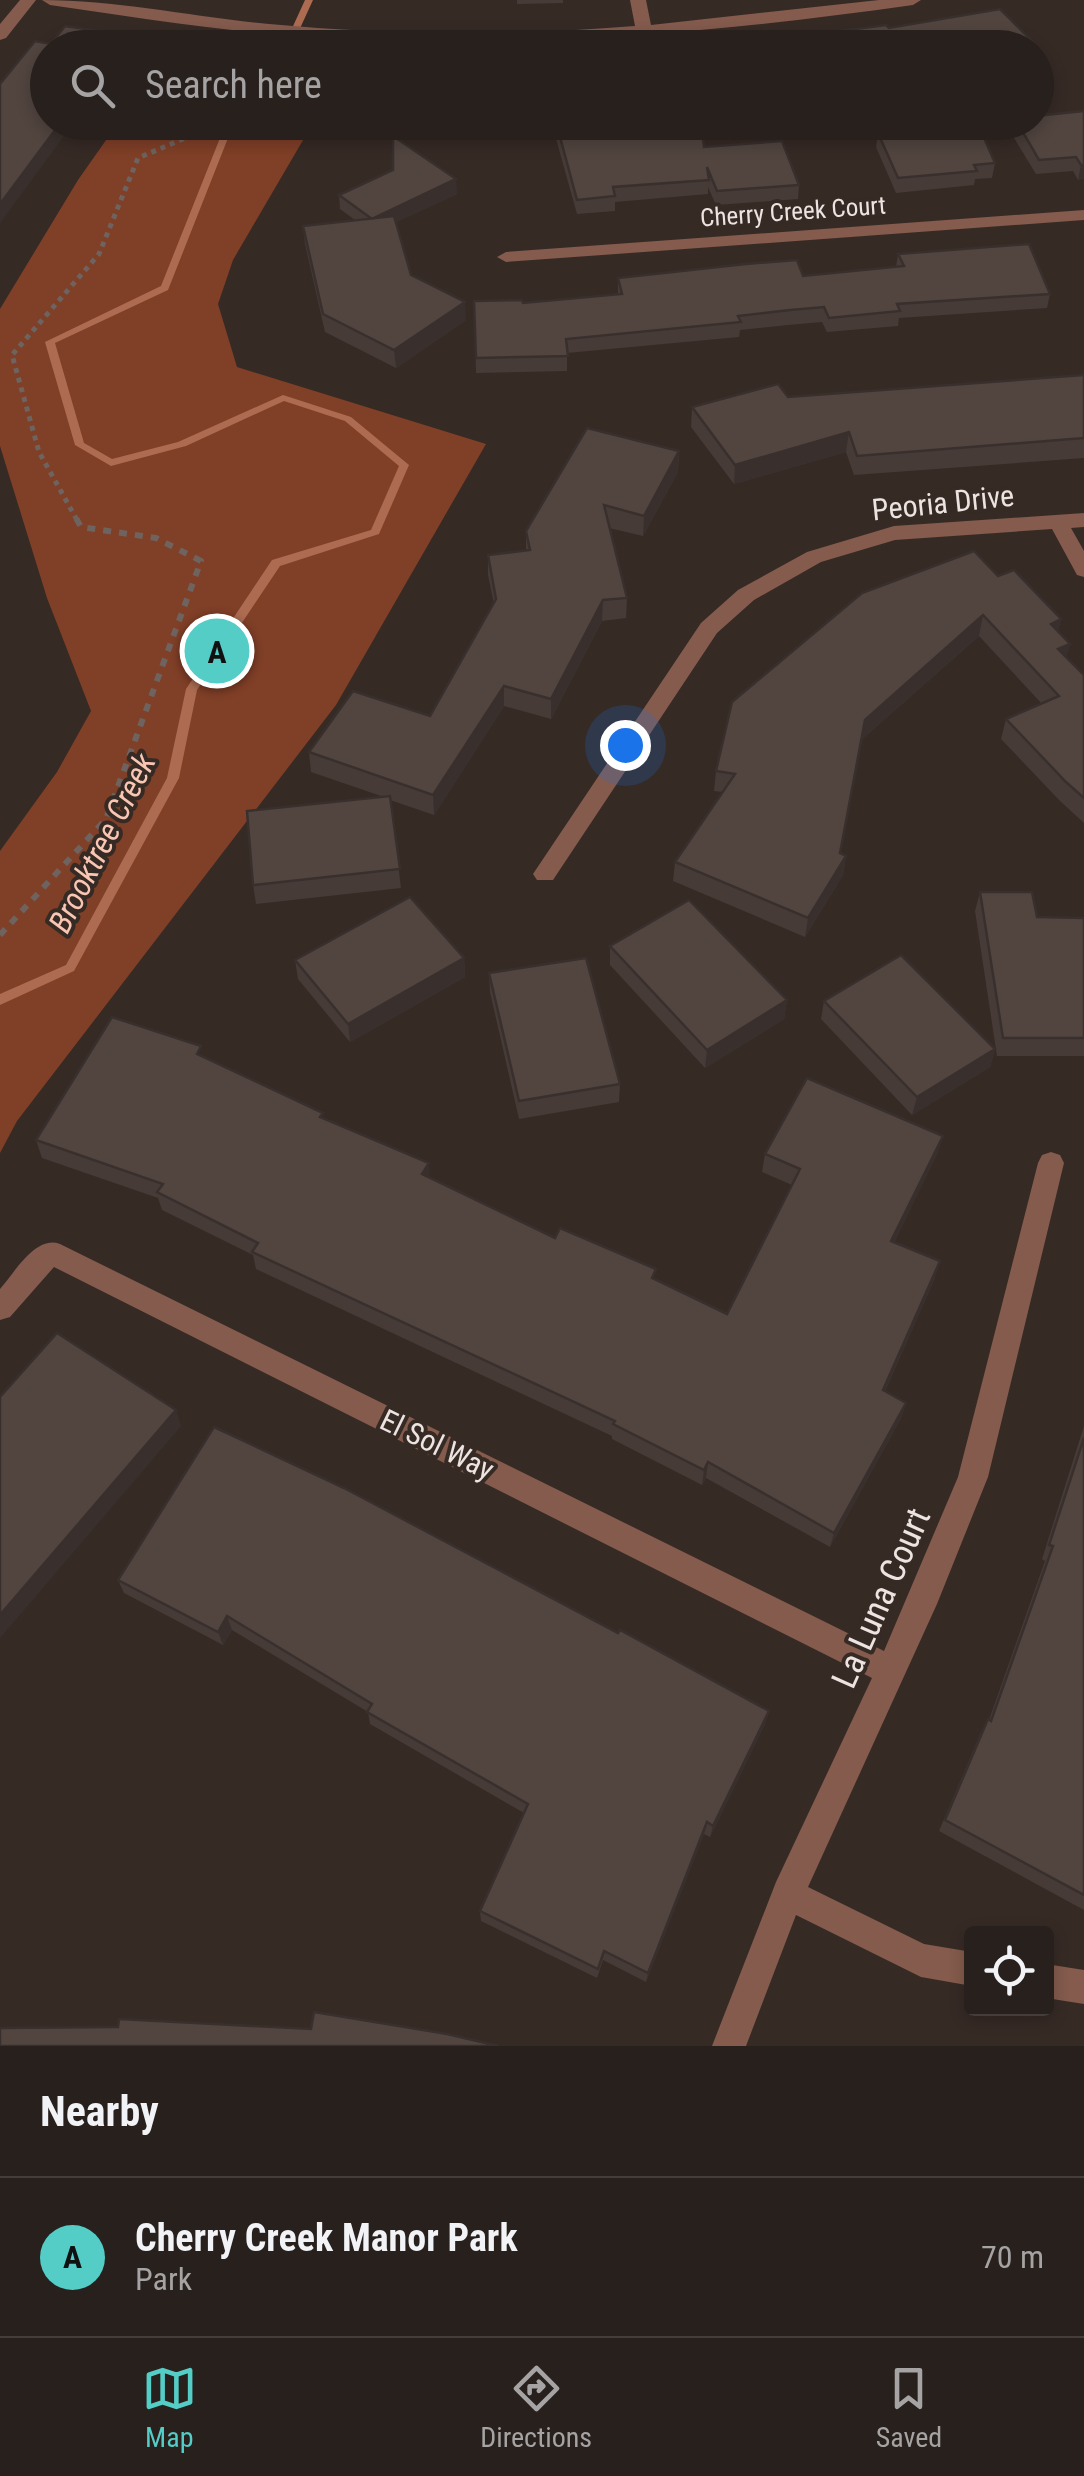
<!DOCTYPE html>
<style>
:root{--surface:#28201c;--page:#302825;--text:#f1f3f6;--muted:#a5a3a3;--line:#443e3b;--accent:#54cdc7}
body{margin:0;font-family:"Roboto Condensed",sans-serif;background:var(--page);color:var(--text)}
.controls{position:absolute;right:30px;bottom:30px;display:grid;overflow:hidden;border-radius:10px;box-shadow:0 5px 15px #0003}
.controls button{width:90px;height:90px;display:grid;place-items:center;padding:0;border:0;border-bottom:2px solid var(--line);background:var(--surface);color:var(--text);font:50px sans-serif}
.you{position:absolute;left:625px;top:745px;width:35px;height:35px;margin:-25px;border:8px solid #fff;border-radius:50%;background:#1a73e8;box-shadow:0 0 0 15px #1a73e833}
.badge{display:grid;place-items:center;width:65px;height:65px;border-radius:50%;background:var(--accent);color:#111;font-size:32px;font-weight:700}
.pin{position:absolute;translate:-50% -50%;border:5px solid #fff;box-shadow:0 2px 10px #0006}
.list{margin:0;padding:0;list-style:none}
h2{display:flex;justify-content:space-between;align-items:center;height:130px;margin:0;padding:0 40px;font-size:42px}
h2 small{font-size:32px;font-weight:400;color:var(--muted)}
.list li{display:grid;grid-template-columns:65px 1fr auto;gap:30px;align-items:center;box-sizing:border-box;height:160px;padding:0 40px;border-top:2px solid var(--line)}
.list b{display:block;font-size:38px;white-space:nowrap}
.list p{margin:0;font-size:32px;white-space:nowrap;color:var(--muted)}
.list em{font-size:32px;font-style:normal;color:var(--muted)}
.icon{flex:none;width:55px;height:55px;fill:none;stroke:currentColor;stroke-width:2;stroke-linecap:round;stroke-linejoin:round}
.map{position:relative;flex:none;width:1084px;height:2046px;overflow:hidden}
.search{position:absolute;background:var(--surface);box-shadow:0 5px 15px #0003;left:30px;right:30px;top:30px;height:110px;display:flex;align-items:center;gap:25px;box-sizing:border-box;padding:0 35px;border-radius:55px;color:var(--muted);font-size:38px}
.sheet{height:290px;background:var(--surface)}
nav{display:flex;justify-content:space-around;align-items:center;box-sizing:border-box;height:140px;border-top:2px solid var(--line);background:var(--surface);font-size:28px;color:var(--muted)}
nav a{display:grid;justify-items:center;gap:5px}
nav .on{color:var(--accent)}
.map>svg:first-child{display:block}
</style>
<div class="map">
<svg width="1084" height="2046" viewBox="0 0 1084 2046">
<rect width="100%" height="100%" fill="#362a25"/>
<polygon fill="#803f27" points="118,123 313,123 233,260 218,304 237,367 486,444 336,705 17,1121 0,1153 0,851 57,772 91,711 47,598 0,446 0,309 78,180"/>
<g fill="none" stroke-linecap="round" stroke-linejoin="round">
<g fill="#ad6c52" fill-rule="evenodd">
<polygon points="305,0 313,0 291,48 283,48"/>
<polygon points="229,122 238,122 230,133 168,290 55,343 84,443 112,459 178,442 283,395 351,417 409,465 379,534 280,566 197,690 179,778 74,971 0,1005 0,994 66,965 167,778 186,689 272,560 371,530 399,466 345,421 284,401 186,446 111,466 75,445 45,342 161,286 222,133"/>
</g>
<polyline stroke="#6e635e" stroke-width="5" stroke-dasharray="5 5" stroke-linecap="butt" points="77,520 39,452 12,355 99,254 138,158 197,133 205,122"/>
<polyline stroke="#6e635e" stroke-width="6" stroke-dasharray="8 8" stroke-linecap="butt" points="0,935 106,819 201,561 156,538 81,527 76,518"/>
<g fill="#845b4d" fill-rule="evenodd">
<polygon points="20,0 36,0 6,38 0,40 0,24"/>
<path d="M42,0c76,0 151,17 227,24 121,11 244,12 366,2l-5,-26h16l5,25 228,-25h42l-8,5c-191,27 -383,44 -576,34 -96,-5 -192,-20 -287,-34z"/>
<polygon points="1084,210 1084,220 506,262 497,257 506,252"/>
<polygon points="1084,513 1084,527 1071,528 1084,551 1084,577 1077,575 1052,529 895,540 821,562 754,600 717,633 553,880 537,880 533,874 537,868 701,623 738,590 807,552 894,526"/>
<path d="M1051,1152l9,3 4,8 -76,314 -51,127 -129,283 116,57 48,8v34l-51,-9 -125,-62 -50,131h-34l64,-164 96,-204 -818,-411 -44,50 -10,3v-31c15,-17 36,-54 60,-45l824,407 74,-174 80,-314 4,-8z"/>
<polygon points="1046,1964 1084,1970 1084,2004 1046,1998"/>
</g>
</g>
<g fill="#473b37">
<polygon points="517,0 563,0 563,3 517,4"/>
<polygon points="1084,111 1084,178 1078,180 1073,171 1036,174 1011,133 1013,122 1036,122"/>
<polygon points="394,122 441,122 441,130 394,131"/>
<polygon points="518,122 701,122 704,147 799,185 798,199 716,205 708,187 708,194 615,202 615,211 577,214 553,128 520,130"/>
<polygon points="878,133 915,136 995,163 992,178 975,179 974,185 896,193 876,147"/>
<polygon points="457,194 396,222 411,275 466,320 396,368 325,332 305,244 303,226 355,220 340,209 339,195"/>
<polygon points="898,254 1050,294 1047,308 899,318 898,326 827,332 822,322 788,325 740,330 739,337 567,353 567,371 476,373 474,301 523,303 618,295 618,278 803,276 896,267"/>
<polygon points="1084,375 1084,458 854,475 846,452 734,484 691,427 692,407 788,397"/>
<polygon points="679,451 678,472 643,536 609,528 627,598 626,618 602,621 551,719 504,706 434,815 390,800 401,888 256,904 253,885 381,796 311,772 309,752 430,716 494,604 488,575 488,555 526,551 526,531"/>
<polygon points="998,576 1061,619 1058,631 1070,644 1066,657 1084,675 1084,823 1060,801 1001,739 1006,719 1042,704 979,636 861,740 840,853 846,856 843,875 805,937 673,881 675,862 723,792 714,791 716,771"/>
<polygon points="980,892 1037,917 1084,918 1084,1056 997,1056 975,911"/>
<polygon points="610,946 787,1000 784,1019 705,1068 610,965"/>
<polygon points="464,958 465,977 350,1042 298,979 295,960"/>
<polygon points="489,973 620,1084 619,1102 519,1119 490,992"/>
<polygon points="824,1001 995,1049 990,1067 912,1115 821,1019"/>
<polygon points="204,1057 324,1119 430,1178 555,1238 656,1280 727,1314 792,1185 762,1172 765,1154 943,1136 937,1154 894,1242 935,1278 885,1391 906,1403 901,1418 830,1547 706,1478 702,1485 612,1439 612,1436 256,1269 253,1255 162,1210 158,1198 42,1158 36,1140"/>
<polygon points="1084,1426 1084,1910 939,1831 981,1732 989,1720 1045,1561 1042,1559"/>
<polygon points="118,1580 765,1724 710,1837 704,1834 646,1982 603,1960 597,1978 481,1921 480,1911 524,1813 370,1724 368,1712 232,1630 223,1645 124,1593"/>
</g>
<g fill="#39302d">
<polygon points="126,35 128,48 117,48"/>
<polygon points="1033,42 1032,48 1006,48"/>
<polygon points="61,122 74,122 0,223 0,204"/>
<polygon points="1081,165 1084,165 1084,178 1078,180"/>
<polygon points="456,179 457,194 373,233 372,219"/>
<polygon points="465,302 466,320 396,368 394,350"/>
<polygon points="849,432 846,452 734,484 735,465"/>
<polygon points="679,451 678,472 643,536 644,516"/>
<polygon points="603,600 602,621 551,719 551,699"/>
<polygon points="983,615 979,636 861,740 865,720"/>
<polygon points="1061,619 1056,640 1051,624"/>
<polygon points="1070,644 1065,664 1058,649"/>
<polygon points="504,686 504,706 434,815 433,795"/>
<polygon points="846,856 843,875 805,937 808,918"/>
<polygon points="464,958 465,977 350,1042 348,1024"/>
<polygon points="787,1000 784,1019 705,1068 707,1050"/>
<polygon points="995,1049 990,1067 912,1115 917,1097"/>
<polygon points="943,1136 937,1154 887,1258 891,1241"/>
<polygon points="429,1163 430,1180 422,1174"/>
<polygon points="940,1261 935,1278 878,1406 883,1390"/>
<polygon points="906,1403 901,1418 830,1547 834,1533"/>
<polygon points="176,1410 181,1426 0,1638 0,1615"/>
<polygon points="708,1462 706,1478 702,1485 704,1470"/>
<polygon points="227,1616 232,1630 223,1645 218,1632"/>
<polygon points="769,1711 765,1724 710,1837 713,1826"/>
<polygon points="707,1822 704,1834 646,1982 648,1973"/>
</g>
<g fill="#524540" stroke="#39302d" stroke-width="2.5">
<polygon points="1000,9 1033,42 1006,48 782,48 778,39 886,25 889,28"/>
<polygon points="65,26 126,35 117,48 48,48 48,122 61,122 0,204 0,84 35,41 51,44"/>
<polygon points="1084,111 1084,165 1081,165 1076,157 1039,160 1017,122 1036,122 1036,116"/>
<polygon points="556,122 701,122 704,147 782,141 799,185 717,191 707,167 709,180 613,187 615,196 577,200"/>
<polygon points="912,130 915,136 981,131 995,163 974,165 977,171 898,178 878,133"/>
<polygon points="393,136 456,179 372,219 339,195 393,170"/>
<polygon points="394,216 411,275 465,302 394,350 323,314 303,226"/>
<polygon points="1029,244 1050,294 897,304 900,311 829,318 824,307 790,310 738,316 741,322 566,339 568,356 476,358 474,301 522,300 523,303 622,294 618,278 746,264 797,260 803,276 904,266 898,254"/>
<polygon points="1084,375 1084,438 857,456 849,432 735,465 692,407 778,384 788,397"/>
<polygon points="587,428 679,451 644,516 604,505 627,598 603,600 551,699 504,686 433,795 309,752 353,691 430,716 496,599 488,555 530,550 526,531"/>
<polygon points="974,551 998,576 1014,570 1061,619 1051,624 1070,644 1058,649 1084,675 1084,798 1066,782 1006,719 1059,696 983,615 865,720 840,853 846,856 808,918 675,862 735,774 716,771 732,702 862,593"/>
<polygon points="390,796 400,869 253,885 247,811"/>
<polygon points="980,892 1032,892 1037,917 1084,918 1084,1038 1003,1038"/>
<polygon points="410,897 464,958 348,1024 295,960"/>
<polygon points="689,900 787,1000 707,1050 610,946"/>
<polygon points="901,955 995,1049 917,1097 824,1001"/>
<polygon points="586,958 620,1084 519,1101 489,973"/>
<polygon points="112,1017 201,1046 197,1054 323,1113 320,1117 429,1163 422,1174 555,1238 560,1228 656,1269 652,1278 727,1314 800,1169 765,1154 807,1078 943,1136 891,1241 940,1261 883,1390 906,1403 834,1533 708,1462 704,1470 613,1424 615,1421 252,1252 258,1243 157,1192 163,1184 36,1140"/>
<polygon points="57,1333 176,1410 0,1615 0,1397"/>
<polygon points="214,1427 344,1488 618,1633 620,1630 769,1711 713,1826 707,1822 648,1973 604,1951 598,1969 480,1911 528,1804 367,1712 372,1704 227,1616 218,1632 118,1580"/>
<polygon points="1084,1438 1084,1895 945,1820 988,1719 991,1721 1053,1546 1049,1545"/>
<polygon points="314,2012 447,2034 498,2046 0,2046 0,2028 118,2027 119,2019 311,2029"/>
</g>
<g text-anchor="middle" stroke-width="8" stroke-linejoin="round" paint-order="stroke">
<g font-size="25" fill="#ede4e1" stroke="#362a25">
<text transform="translate(793 211) rotate(-4)" y="9">Cherry Creek Court</text>
</g>
<g font-size="30" fill="#ede4e1" stroke="#362a25">
<text transform="translate(943 503) rotate(-6)" y="10">Peoria Drive</text>
<text transform="translate(437 1445) rotate(26)" y="10">El Sol Way</text>
</g>
<g font-size="32" font-style="italic" fill="#f9c6b4" stroke="#362a25">
<text transform="translate(102 843) rotate(-63)" y="11">Brooktree Creek</text>
</g>
<g font-size="35" fill="#ede4e1" stroke="#362a25">
<text transform="translate(881 1598) rotate(-66)" y="12">La Luna Court</text>
</g>
</g>
</svg>
<div class="controls">
<button><svg class="icon" aria-label="locate" viewBox="0 0 24 24"><circle cx="12" cy="12" r="6"/><path d="M12 2v4M12 18v4M2 12h4M18 12h4"/></svg></button>
</div>
<div class="you"></div>
<div class="pin badge" style="left:217px;top:651px">A</div>
<div class="search"><svg class="icon" aria-label="search" viewBox="0 0 24 24"><circle cx="10" cy="10" r="6"/><path d="M15 15l6 6"/></svg>Search here</div>
</div>
<section class="sheet">
<h2>Nearby<small></small></h2>
<ul class="list">
<li><span class="badge">A</span><div><b>Cherry Creek Manor Park</b><p>Park</p></div><em>70 m</em></li>
</ul>
</section>
<nav>
<a class="on"><svg class="icon" aria-label="map" viewBox="0 0 24 24"><path d="M3 6l6-2 6 2 6-2v14l-6 2-6-2-6 2zM9 4v14M15 6v14"/></svg>Map</a>
<a><svg class="icon" aria-label="directions" viewBox="0 0 24 24"><path d="M12 3l9 9-9 9-9-9zM9 14v-3h6M13 9l2 2-2 2"/></svg>Directions</a>
<a><svg class="icon" aria-label="saved" viewBox="0 0 24 24"><path d="M7 4h10v16l-5-4-5 4z"/></svg>Saved</a>
</nav>
